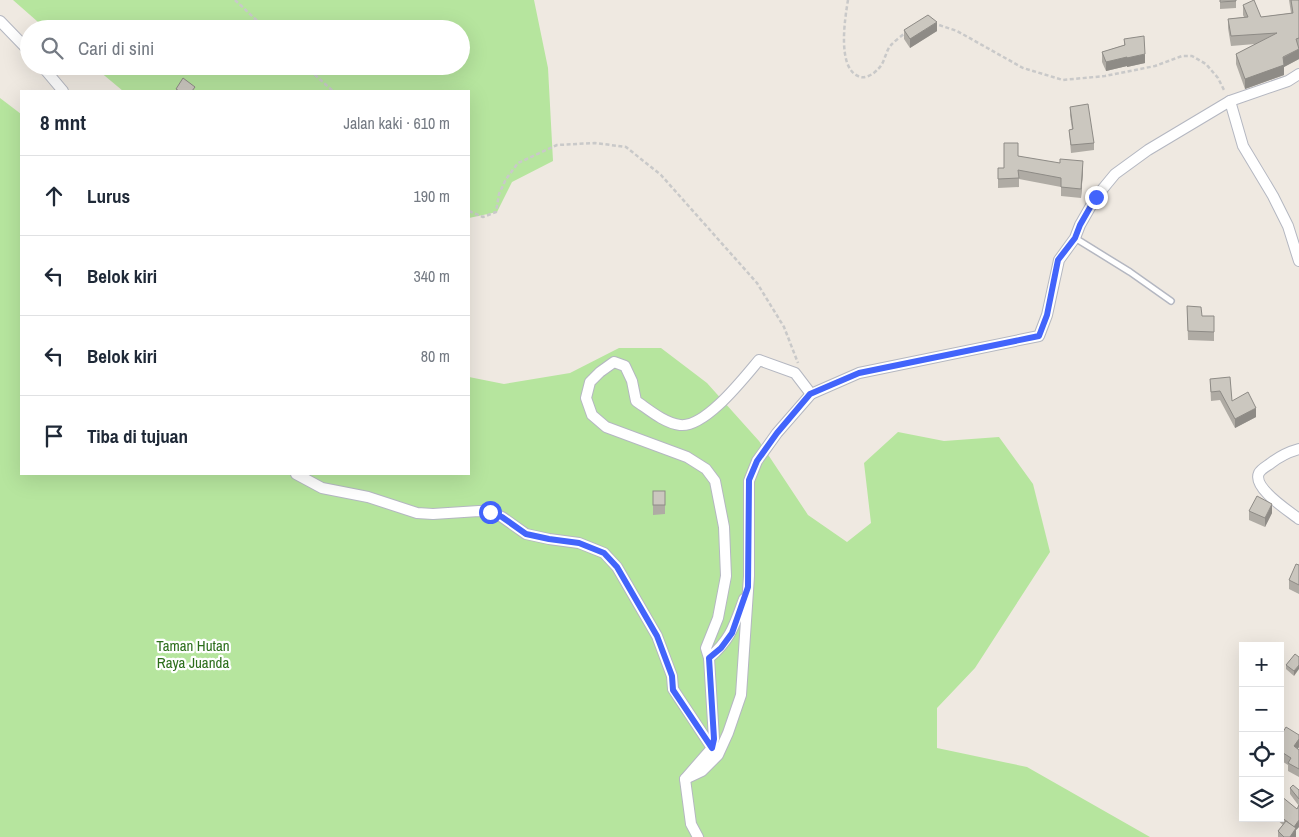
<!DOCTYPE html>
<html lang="id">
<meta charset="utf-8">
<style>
:root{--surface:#fff;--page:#f2f2f3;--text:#1f2937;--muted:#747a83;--line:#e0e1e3}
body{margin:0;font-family:"Archivo Narrow",sans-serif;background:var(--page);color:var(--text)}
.controls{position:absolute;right:15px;bottom:15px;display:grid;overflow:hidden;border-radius:0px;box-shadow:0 5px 20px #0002}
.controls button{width:45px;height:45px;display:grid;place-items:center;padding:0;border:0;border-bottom:1px solid var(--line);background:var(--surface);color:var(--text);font:25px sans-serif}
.stop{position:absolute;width:15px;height:15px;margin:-11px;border:4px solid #4264fb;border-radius:50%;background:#fff}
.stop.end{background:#4264fb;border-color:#fff;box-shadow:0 1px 5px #0008}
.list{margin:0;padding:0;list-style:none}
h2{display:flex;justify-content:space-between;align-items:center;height:65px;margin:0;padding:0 20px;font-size:21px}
h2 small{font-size:16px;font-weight:400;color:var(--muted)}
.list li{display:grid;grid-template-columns:32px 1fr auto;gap:15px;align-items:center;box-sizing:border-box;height:80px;padding:0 20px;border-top:1px solid var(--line)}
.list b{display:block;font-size:19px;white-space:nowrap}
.list em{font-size:16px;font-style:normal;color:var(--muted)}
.icon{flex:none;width:28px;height:28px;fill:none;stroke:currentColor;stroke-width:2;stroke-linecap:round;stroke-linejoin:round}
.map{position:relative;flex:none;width:1299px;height:837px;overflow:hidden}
.search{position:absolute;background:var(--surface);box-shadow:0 5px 20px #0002;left:20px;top:20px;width:450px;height:55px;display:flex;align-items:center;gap:12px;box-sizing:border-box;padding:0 18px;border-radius:28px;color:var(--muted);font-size:19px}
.panel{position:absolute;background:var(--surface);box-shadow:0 5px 20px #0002;left:20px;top:90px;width:450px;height:385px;border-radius:0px}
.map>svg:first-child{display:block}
</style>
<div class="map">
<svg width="1299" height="837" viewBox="0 0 1299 837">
<rect width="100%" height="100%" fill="#efe9e1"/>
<g fill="#b6e59e">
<polygon points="13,0 534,0 548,68 553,161 512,182 497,212 469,218 469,91 123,91 93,66 461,66 461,29 46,29"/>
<polygon points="0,98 21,114 21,474 469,474 469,377 504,384 570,373 619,348 661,348 707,383 759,441 808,515 847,542 871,523 864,463 898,432 944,441 999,437 1033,484 1050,552 975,668 937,708 937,748 1027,767 1150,837 0,837"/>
</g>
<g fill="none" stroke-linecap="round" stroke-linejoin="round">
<g stroke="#b4b7c1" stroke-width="8">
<polyline id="lane" points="1075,238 1130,272 1171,301"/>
</g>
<g stroke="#b4b7c1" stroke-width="12">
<g id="street">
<polyline points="0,21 29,51"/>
<polyline points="42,66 63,91"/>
<polyline points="1299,74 1288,81 1230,101 1243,146 1273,196 1288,226 1299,261"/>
<path d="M1299,449c-11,3 -19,7 -28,14 -4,3 -10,6 -12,10 -7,15 30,38 40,46"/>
<polyline points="296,474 322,488 368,497 417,513 433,514 479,511 490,512 502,517 526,534 549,539 579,543 604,553 617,567 657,636 672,676 673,689 712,748 685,779 691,824 698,837"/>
<path d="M709,658l-3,-10 12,-30 8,-42 -2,-49 -9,-46 -9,-12 -19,-12 -81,-30 -14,-12 -6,-17 4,-16 10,-10 14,-10 11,4 7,15 4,20c12,8 28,22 44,24 25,3 63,-46 79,-65l36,13 16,21"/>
<path d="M712,748l2,-9 -5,-81c22,-19 25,-32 35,-59"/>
<polyline points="685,779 702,771 718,755 728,733 741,695 749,576 749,481 757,461 777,433 811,394 859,373 1039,336 1047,315 1059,260 1075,238 1080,225 1096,197 1115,174 1148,150 1230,101"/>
</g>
</g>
<g stroke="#c9c9c9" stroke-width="2.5" stroke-dasharray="4 2.5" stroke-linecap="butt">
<polyline points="235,0 266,29"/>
<path d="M848,0c-3,18 -11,67 10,76 6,4 16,-2 20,-7 7,-6 7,-17 13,-24 4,-4 10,-9 14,-12"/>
<polyline points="933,23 957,31 1023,68 1063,80 1105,76 1155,66 1182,56 1192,56 1206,64 1218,78 1225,92"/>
<polyline points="305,66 333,91"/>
<polyline points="469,211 483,217 496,212 499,194 506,179 518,163 557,145 595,143 626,147 661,175 757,283 784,327 798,363"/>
</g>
<use href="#lane" stroke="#fff" stroke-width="5"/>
<use href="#street" stroke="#fff" stroke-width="10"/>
</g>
<g fill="#afaba4">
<polygon points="1220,0 1236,0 1236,8 1220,9"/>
<polygon points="1289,0 1299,0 1299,59 1284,67 1284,75 1245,89 1236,64 1236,54 1255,44 1231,46 1228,28 1228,19 1244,17 1243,15 1243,5 1261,17 1291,13"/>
<polygon points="904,30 937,31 910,48 904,39"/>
<polygon points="1124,39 1145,63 1127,67 1127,66 1106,71 1102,62 1102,52 1124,45"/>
<polygon points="1070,107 1094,143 1094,150 1071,153 1069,130 1072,129 1070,115"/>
<polygon points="1018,156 1083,170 1081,198 1061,196 1061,187 1019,179 1019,187 998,188 998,168 1004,168"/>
<polygon points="1187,306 1202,316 1214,316 1214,341 1188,340"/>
<polygon points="1210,379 1232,401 1256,417 1235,428 1220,400 1211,401"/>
<polygon points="653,491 665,491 665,514 653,515"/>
<polygon points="1249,511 1272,513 1265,527 1249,520"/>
<polygon points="1299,565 1299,594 1289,589 1289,580"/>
<polygon points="1295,654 1294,676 1286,669 1286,665"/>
<polygon points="1299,735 1299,747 1298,749 1299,750 1299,777 1288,771 1288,765 1280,760 1280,737"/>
<polygon points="1290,788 1299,790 1299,827 1296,830 1296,837 1278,837 1278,831 1283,825 1275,818 1280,818 1280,798 1297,809 1299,806 1290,794"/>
</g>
<g fill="#8e8b86">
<polygon points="937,22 937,31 910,48 910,39"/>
<polygon points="1299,49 1299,59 1284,67 1284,75 1245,89 1245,79"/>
<polygon points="1145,54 1145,63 1127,67 1127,58"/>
<polygon points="1127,57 1127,66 1106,71 1106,62"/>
<polygon points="1083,161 1083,170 1081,198 1081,189"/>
<polygon points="1256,408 1256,417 1235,428 1235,419"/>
<polygon points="1272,504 1272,513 1265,527 1265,518"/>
<polygon points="1299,665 1299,669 1294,676 1294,671"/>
<polygon points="1299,739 1299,747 1294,755 1294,746"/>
<polygon points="1299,820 1299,827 1296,830 1296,837 1290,837 1294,827"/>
</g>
<g fill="#cbc7bf" stroke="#8e8b86">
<polygon points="1220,0 1236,0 1236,1 1220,2"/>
<polygon points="1254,0 1261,17 1293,13 1291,0 1299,0 1299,38 1296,39 1299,49 1283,57 1284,65 1245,79 1236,54 1277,33 1231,36 1228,19 1248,17 1243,5"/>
<polygon points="928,15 937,22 910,39 904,30"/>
<polygon points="1144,36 1145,54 1127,58 1127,57 1106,62 1102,52 1125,45 1124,39"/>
<polygon points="183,78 195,87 192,91 179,91 176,89"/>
<polygon points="1088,104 1094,143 1071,145 1069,130 1073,129 1070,107"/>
<polygon points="1004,143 1018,143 1018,156 1060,163 1060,159 1083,161 1081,189 1061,187 1061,178 1018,170 1019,178 998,179 998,168 1004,168"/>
<polygon points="1187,306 1201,307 1202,316 1214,316 1214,332 1188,331"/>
<polygon points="1230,377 1232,401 1248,392 1256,408 1235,419 1220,391 1211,392 1210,379"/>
<rect x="653" y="491" width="12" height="14"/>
<polygon points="1257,496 1272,504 1265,518 1249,511"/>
<polygon points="1296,564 1299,565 1299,585 1289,580"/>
<polygon points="1295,654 1299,657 1299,665 1294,671 1286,665"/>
<polygon points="1286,727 1299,735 1299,739 1294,746 1299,750 1299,769 1288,763 1291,758 1280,751 1280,737"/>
<polygon points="1293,785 1299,790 1299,799 1290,788"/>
<polygon points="1281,796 1297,809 1299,805 1299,820 1294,827 1280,816 1280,798"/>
<polygon points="1286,821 1296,828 1290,837 1284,837 1278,831"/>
</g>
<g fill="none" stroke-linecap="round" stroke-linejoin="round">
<polyline stroke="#4264fb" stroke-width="6" points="490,512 502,517 526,534 549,539 579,543 604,553 617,567 657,636 672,676 673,690 712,748 714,739 709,658 721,648 732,633 748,587 749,480 757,461 777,433 810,394 859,373 1039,336 1047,315 1058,260 1075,238 1080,225 1096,197"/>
</g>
<g text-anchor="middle" stroke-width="4.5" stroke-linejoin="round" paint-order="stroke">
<g font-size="15" fill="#2c6e1b" stroke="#fff">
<text x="193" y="651">Taman Hutan<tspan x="193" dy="17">Raya Juanda</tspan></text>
</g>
</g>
</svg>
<div class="controls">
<button>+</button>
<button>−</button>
<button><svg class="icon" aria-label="locate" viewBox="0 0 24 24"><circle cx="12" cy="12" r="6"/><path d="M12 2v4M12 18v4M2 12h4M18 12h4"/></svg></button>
<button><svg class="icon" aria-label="layers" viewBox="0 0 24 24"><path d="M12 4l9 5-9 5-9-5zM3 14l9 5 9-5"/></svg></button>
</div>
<div class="stop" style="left:490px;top:512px"></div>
<div class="stop end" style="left:1096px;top:197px"></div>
<div class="search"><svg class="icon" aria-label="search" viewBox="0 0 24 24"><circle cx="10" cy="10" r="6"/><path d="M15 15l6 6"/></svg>Cari di sini</div>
<section class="panel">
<h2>8 mnt<small>Jalan kaki · 610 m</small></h2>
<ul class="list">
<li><svg class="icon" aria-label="ahead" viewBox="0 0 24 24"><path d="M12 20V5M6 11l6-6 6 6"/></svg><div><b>Lurus</b></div><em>190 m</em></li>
<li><svg class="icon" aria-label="left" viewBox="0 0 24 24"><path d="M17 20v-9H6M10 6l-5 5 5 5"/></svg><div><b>Belok kiri</b></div><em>340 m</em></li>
<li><svg class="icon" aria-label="left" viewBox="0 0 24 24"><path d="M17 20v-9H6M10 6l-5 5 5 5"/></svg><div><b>Belok kiri</b></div><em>80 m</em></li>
<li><svg class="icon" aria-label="arrive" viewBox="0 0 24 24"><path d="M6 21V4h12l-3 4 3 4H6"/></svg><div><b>Tiba di tujuan</b></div></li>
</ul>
</section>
</div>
